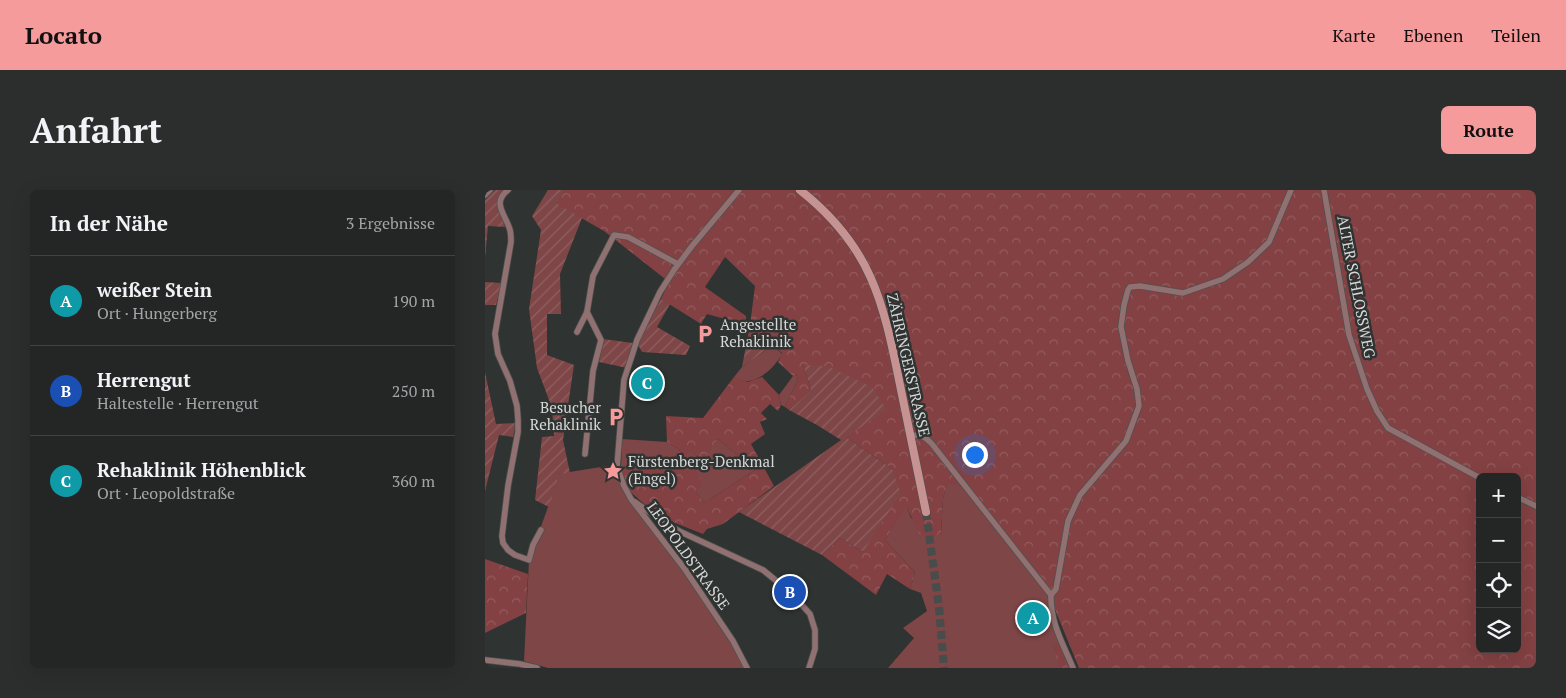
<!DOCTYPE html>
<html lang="de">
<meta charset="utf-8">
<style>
:root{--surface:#232625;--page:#2b2e2d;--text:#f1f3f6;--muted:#a3a5a7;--line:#404342;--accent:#f59b9c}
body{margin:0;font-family:"PT Serif",serif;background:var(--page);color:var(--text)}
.controls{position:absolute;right:15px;bottom:15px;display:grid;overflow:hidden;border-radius:8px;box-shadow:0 5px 20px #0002}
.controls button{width:45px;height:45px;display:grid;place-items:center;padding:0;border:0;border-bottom:1px solid var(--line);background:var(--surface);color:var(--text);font:25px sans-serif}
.you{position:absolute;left:489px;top:264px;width:18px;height:18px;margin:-12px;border:4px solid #fff;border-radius:50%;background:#1a73e8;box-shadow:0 0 0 8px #1a73e833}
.badge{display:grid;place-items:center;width:32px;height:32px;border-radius:50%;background:var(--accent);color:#fff;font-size:16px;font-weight:700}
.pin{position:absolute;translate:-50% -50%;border:2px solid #fff;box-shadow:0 1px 5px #0006}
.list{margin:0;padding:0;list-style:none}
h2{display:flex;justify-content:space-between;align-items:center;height:65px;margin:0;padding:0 20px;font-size:21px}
h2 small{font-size:16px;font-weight:400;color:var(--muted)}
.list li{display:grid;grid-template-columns:32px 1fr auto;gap:15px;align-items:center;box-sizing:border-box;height:90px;padding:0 20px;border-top:1px solid var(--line)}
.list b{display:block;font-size:19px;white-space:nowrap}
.list p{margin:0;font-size:16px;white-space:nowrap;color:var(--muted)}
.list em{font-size:16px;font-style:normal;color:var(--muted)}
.icon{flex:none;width:28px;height:28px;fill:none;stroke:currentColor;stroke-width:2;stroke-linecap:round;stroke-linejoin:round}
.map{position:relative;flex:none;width:1051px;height:478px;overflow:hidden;border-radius:8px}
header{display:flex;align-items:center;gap:30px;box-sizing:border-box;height:70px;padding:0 25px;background:var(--accent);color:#111}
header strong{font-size:24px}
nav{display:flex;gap:28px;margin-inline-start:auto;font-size:18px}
.intro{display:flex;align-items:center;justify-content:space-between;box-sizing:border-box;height:120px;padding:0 30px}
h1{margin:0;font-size:35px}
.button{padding:12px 22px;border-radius:8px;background:var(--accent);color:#111;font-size:18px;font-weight:700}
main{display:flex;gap:30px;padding:0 30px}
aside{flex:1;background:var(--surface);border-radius:8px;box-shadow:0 5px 20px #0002}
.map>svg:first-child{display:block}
</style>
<header>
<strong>Locato</strong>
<nav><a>Karte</a><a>Ebenen</a><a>Teilen</a></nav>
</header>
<div class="intro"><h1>Anfahrt</h1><a class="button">Route</a></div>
<main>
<aside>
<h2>In der Nähe<small>3 Ergebnisse</small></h2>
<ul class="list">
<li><span class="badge" style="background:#0f9aa8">A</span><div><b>weißer Stein</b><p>Ort · Hungerberg</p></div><em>190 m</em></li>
<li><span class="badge" style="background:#1a4fb4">B</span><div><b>Herrengut</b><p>Haltestelle · Herrengut</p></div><em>250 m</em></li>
<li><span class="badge" style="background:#0f9aa8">C</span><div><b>Rehaklinik Höhenblick</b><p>Ort · Leopoldstraße</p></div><em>360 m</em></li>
</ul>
</aside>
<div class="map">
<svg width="1051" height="478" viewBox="0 0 1051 478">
<defs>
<pattern id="forest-crowns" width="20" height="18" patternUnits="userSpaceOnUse" patternTransform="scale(1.25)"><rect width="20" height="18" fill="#834143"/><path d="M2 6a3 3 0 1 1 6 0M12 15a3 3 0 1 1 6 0" fill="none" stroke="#945c5d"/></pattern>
<pattern id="garden-furrows" width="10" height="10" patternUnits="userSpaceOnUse" patternTransform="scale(1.25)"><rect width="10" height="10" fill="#7e4647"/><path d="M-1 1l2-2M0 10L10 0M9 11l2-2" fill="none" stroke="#906061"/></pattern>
</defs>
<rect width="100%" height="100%" fill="#2f3331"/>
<g fill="#7e4647">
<path d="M288,155l9,9c-6,11 -19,25 -33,27 -4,1 -11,-2 -15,-4l8,-10z"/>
<polygon points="313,185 312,191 300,217 296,215 294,205 308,186"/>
<polygon points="137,249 182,252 195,260 182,278 136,277"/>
<polygon points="233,249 270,280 219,313 211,302 198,273 204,259 217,270"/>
<polygon points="122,276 132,277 139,296 199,378 262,478 63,478 39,471 44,370 68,303 72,284"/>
<polygon points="463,292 477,296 566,405 565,418 588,478 403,478 429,448 418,438 442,421 436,403 425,399 430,382 400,350 421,315 426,328 456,345 458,308"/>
</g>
<g fill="url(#forest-crowns)" fill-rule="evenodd">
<path d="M80,0h971v478h-457l-32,-78 -80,-102 -19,-5 -5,15 -2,37 -20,2 -15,-31 -21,34 30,32 -5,17 -23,-15 -11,21 -54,-40 18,-17 23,14 29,-83 -46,-32 -43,-72 8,25 -22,20 -4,-3 12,-26 1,-6 -5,1 -15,-14 4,-9 -32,-28 5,-39 -30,-29 -20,30 41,29v9l-39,-11 -6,10 -40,-25 8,-17 -65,-51 -49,-28zM995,287h37v172h-37z"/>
<path d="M249,187l14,5 14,-5 17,18 2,10 -3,6 -8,-7 -9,9 6,6 -7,3 5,12 -14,10 23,42 -51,38 -16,5 -4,5 -33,-13 -26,-17 -20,-18 -3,-19 46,1 13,-18 -13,-8 -1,-26 37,2zM233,249l37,31 -51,33 -8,-11 6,-9 -5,-13 -14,-7 7,-13 13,11z"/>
<polygon points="0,369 43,384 41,423 0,443"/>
<polygon points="568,454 574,455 583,478 574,478"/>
</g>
<g fill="url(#garden-furrows)">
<polygon points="10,0 19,0 13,9 20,37 3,36 0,68 0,10"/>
<polygon points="63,0 80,0 71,13 97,28 75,84 76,124 62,124 62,165 89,175 78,250 85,283 72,284 72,292 64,317 50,310 57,247 69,246 67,218 52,178 44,119 56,40 47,26"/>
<polygon points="0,92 17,93 11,115 0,115"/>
<polygon points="176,109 185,114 172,137 205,156 201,165 157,162 153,155 163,132"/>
<polygon points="265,135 288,155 257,177"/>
<polygon points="118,149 148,153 142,178 114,172"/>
<polygon points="318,175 342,176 387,197 402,220 361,247 407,279 416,303 378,362 355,348 337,365 254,322 356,250 332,235 304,220 326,200"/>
<polygon points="0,182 11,234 31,233 28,247 14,245 0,301"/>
</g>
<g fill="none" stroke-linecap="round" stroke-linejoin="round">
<polyline stroke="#484c4a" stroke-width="8" stroke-dasharray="8 4" stroke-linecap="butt" points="441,322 454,417 459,478"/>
<g stroke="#4d514f" stroke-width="7">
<g id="street">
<path d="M23,0c-17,13 -2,25 2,40 1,4 1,9 1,12l-16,92 3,20 12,27 7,25 1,14v12l-10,54 -6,50 1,7 5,7 7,5 14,5 4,-15 8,-15"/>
<polyline points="254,0 207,56 189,80 175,102 152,150 139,190 132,277 139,296 146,309 199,378 248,451 262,478"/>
<polyline points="839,0 864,145 882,199 892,221 903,238 995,288"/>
<polyline points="0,5 5,0"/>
<polyline points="92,142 102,122 108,86 129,45 143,47 193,74"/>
<path d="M426,245c9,0 14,1 21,9l119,151"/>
<polyline points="100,264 108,181 116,150 102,122"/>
<polyline points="1032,307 1051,316"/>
<polyline points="150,312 178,332 196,342 278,380 305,402 325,424 330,440 330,459 324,478"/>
<polyline points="566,405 571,399 583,331 595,305 641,251 654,216 652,199 643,171 636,137 639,115 643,100 645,97 655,96 698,103 738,89 763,72 784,52 806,0"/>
<path d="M566,405c-1,27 12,49 22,73"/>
<polyline points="0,470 35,474 52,478"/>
</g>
</g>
<g stroke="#4d514f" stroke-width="9">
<path id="secondary" d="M315,0c71,56 83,110 100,195 9,42 17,85 26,127"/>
</g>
<use href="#street" stroke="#907070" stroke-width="5.5"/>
<use href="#secondary" stroke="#c69292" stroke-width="8"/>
</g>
<defs>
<g id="parking-bare" transform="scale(1.5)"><path d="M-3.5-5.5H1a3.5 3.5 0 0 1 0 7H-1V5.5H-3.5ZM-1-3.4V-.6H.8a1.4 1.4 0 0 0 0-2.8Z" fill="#f59b9c" stroke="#2f3331" stroke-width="2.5" paint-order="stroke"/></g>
<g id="sight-bare" transform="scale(1.5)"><path d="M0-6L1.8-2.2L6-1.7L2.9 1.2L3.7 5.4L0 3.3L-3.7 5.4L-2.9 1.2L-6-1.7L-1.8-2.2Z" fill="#f59b9c" stroke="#2f3331" stroke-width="2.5" paint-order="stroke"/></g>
</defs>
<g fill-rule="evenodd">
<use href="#parking-bare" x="220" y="144"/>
<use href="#parking-bare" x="131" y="227"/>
<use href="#sight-bare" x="128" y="281"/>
</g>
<g text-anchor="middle" stroke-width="5" stroke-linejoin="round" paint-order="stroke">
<g font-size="15" fill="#d7d9d8" stroke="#2f3331">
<text transform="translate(871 97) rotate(79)" y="5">ALTER SCHLOSSWEG</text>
<text transform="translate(423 175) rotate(77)" y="5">ZÄHRINGERSTRASSE</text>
<text transform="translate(203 366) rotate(54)" y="5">LEOPOLDSTRASSE</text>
</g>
<g font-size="15" fill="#d7d9d8" stroke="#2f3331" text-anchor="start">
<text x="235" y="140">Angestellte<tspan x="235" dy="17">Rehaklinik</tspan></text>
<text x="116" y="223" text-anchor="end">Besucher<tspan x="116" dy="17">Rehaklinik</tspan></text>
<text x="143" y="277">Fürstenberg-Denkmal<tspan x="143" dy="17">(Engel)</tspan></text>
</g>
</g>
</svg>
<div class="controls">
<button>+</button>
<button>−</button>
<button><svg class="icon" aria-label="locate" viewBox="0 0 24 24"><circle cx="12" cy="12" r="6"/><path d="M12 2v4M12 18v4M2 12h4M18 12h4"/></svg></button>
<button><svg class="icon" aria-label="layers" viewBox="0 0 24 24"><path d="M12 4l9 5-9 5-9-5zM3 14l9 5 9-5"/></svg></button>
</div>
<div class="you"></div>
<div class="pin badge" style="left:548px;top:428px;background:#0f9aa8">A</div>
<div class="pin badge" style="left:305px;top:402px;background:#1a4fb4">B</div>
<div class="pin badge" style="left:162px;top:193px;background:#0f9aa8">C</div>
</div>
</main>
